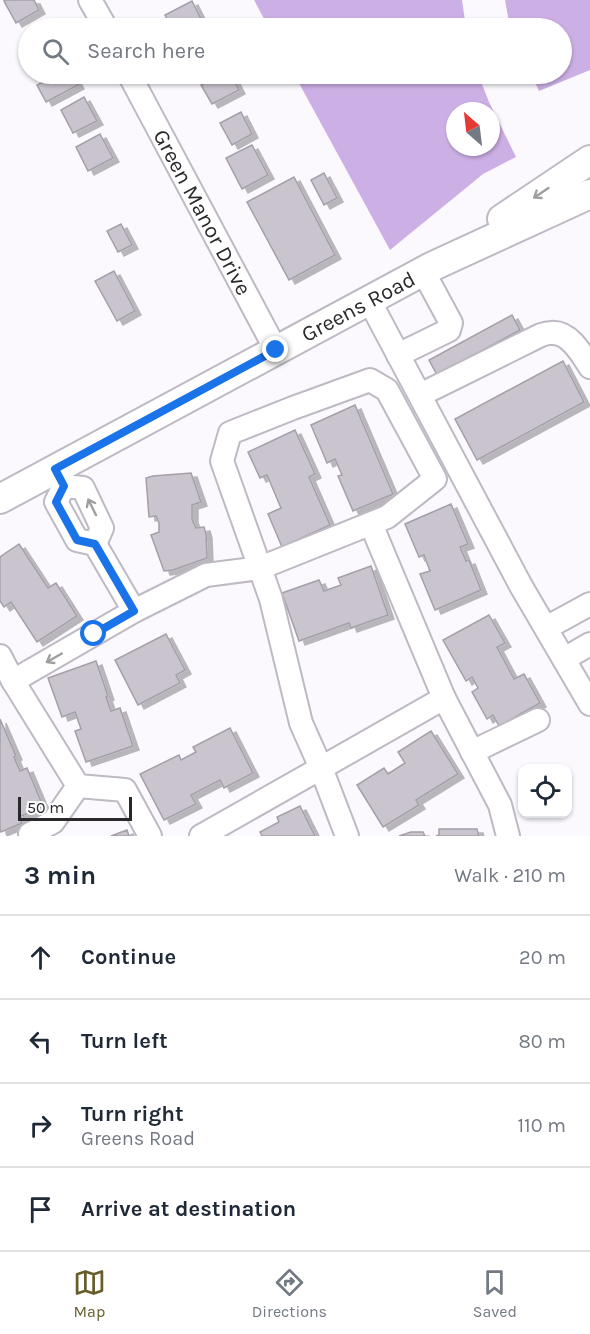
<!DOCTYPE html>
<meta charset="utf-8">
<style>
:root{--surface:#fff;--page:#f2f2f3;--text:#1f2937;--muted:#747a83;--line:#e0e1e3;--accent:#685e2b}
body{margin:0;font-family:Karla,sans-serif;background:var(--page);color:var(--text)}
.controls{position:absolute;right:18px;bottom:18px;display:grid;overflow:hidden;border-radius:12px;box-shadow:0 2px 4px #0004}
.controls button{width:54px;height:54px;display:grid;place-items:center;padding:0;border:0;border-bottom:2px solid var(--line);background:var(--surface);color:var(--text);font:30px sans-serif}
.compass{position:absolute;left:446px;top:102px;width:54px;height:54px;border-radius:50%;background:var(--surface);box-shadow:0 2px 4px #0004;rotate:332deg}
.scale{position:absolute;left:18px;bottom:15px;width:114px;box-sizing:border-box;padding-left:6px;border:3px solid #2a282b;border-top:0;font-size:16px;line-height:21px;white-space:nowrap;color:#2a282b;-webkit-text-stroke:4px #fff;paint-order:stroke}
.stop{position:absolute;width:18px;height:18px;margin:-14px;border:4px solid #1a73e8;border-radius:50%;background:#fff}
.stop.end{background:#1a73e8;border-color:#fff;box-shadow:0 2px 6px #0008}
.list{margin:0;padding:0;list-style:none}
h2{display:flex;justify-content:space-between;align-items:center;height:78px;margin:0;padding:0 24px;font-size:26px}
h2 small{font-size:20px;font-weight:400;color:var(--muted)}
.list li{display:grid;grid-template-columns:39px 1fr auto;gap:18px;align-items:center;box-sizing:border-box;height:84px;padding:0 24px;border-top:2px solid var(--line)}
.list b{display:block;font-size:22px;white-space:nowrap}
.list p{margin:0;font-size:20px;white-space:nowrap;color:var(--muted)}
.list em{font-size:20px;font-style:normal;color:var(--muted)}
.icon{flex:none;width:33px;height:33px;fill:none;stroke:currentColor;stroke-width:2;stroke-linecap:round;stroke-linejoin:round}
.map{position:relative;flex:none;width:590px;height:836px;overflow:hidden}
.search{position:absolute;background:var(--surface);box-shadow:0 2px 4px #0004;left:18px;right:18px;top:18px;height:66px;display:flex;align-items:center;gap:15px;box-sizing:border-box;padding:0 21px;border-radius:33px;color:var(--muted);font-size:22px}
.sheet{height:414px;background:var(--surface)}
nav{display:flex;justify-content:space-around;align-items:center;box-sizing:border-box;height:84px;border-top:2px solid var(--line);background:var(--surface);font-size:16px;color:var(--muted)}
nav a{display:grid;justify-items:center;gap:3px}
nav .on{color:var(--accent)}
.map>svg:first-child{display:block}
</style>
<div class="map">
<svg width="590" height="836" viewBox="0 0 590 836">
<defs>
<filter id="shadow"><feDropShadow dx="6" dy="4" stdDeviation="0" flood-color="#0004"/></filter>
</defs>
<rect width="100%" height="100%" fill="#fbf8fe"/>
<g fill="#ccafe5" fill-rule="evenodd">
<polygon points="254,0 462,0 466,28 269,28"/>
<polygon points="505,0 590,0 590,70 539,91 531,74 562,74 562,28 510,28"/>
<path d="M294,74h184l11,28 27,55 -33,17 -93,76zM455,111h36v36h-36z"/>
</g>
<g fill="#c9c4ce" stroke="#a49fa9" stroke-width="1.5" filter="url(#shadow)">
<polygon points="6,0 34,0 39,10 16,23 4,1"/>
<polygon points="192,1 202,21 187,28 172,28 165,15"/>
<polygon points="59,74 72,74 78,85 46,102 37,85"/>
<polygon points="223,74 231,74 239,90 212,104 201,85"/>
<polygon points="84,97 97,121 73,133 61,110"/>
<polygon points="241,112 252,134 232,145 220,123"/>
<polygon points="100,134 113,158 88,171 76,147"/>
<polygon points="252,145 268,175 242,189 226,158"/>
<polygon points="324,173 337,198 324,205 311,180"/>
<polygon points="294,177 335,255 289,280 247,202"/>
<polygon points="121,224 132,245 118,252 107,231"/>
<polygon points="114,271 135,311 117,321 95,281"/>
<polygon points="512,315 520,330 437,375 429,360"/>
<polygon points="563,361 584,402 477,460 455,419"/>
<polygon points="355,405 393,494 353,511 338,476 342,475 335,459 327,463 311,425"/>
<polygon points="295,430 315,474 309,477 330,525 282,547 268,514 281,508 267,475 260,478 248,452"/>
<polygon points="191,473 201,502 192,505 192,519 196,528 204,527 206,534 207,558 173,570 164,571 151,535 159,532 159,523 156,516 149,517 146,478 153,476"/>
<polygon points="451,504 468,544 460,547 466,561 469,560 481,590 435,610 420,574 430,571 424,555 419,557 405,524"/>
<polygon points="19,544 48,588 56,583 77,616 37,642 11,602 4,607 0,601 0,557"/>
<polygon points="371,566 388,615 351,628 349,623 299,641 282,593 319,580 324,591 341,585 338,578"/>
<polygon points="489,615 505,643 497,647 514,679 524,674 540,703 499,726 493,715 487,719 472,692 478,688 472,677 466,681 443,640"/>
<polygon points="166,634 185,670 176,675 180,683 138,705 115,660"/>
<polygon points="96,661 108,696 106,697 111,711 120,708 133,746 86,762 75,731 81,729 75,712 62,717 48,678"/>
<polygon points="0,719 16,756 14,757 20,771 27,768 43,806 19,817 22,823 1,832 0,829"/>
<polygon points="230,728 253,773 224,788 220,780 191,795 196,804 164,820 140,774 179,755 181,760 196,752 193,747"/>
<polygon points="431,731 458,774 416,800 419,805 383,827 357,785 384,768 388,774 405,763 398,752"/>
<polygon points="300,806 315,836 262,836 260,832 279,822 277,817"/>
<polygon points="439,829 477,829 479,836 436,836 439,835"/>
<polygon points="127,830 129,836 111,836"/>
<polygon points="411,832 423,832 425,836 399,836"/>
</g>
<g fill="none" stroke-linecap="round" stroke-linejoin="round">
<g stroke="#beb9c3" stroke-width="26">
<g id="minor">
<polyline points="90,0 106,28"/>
<polyline points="129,74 276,350"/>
<polyline points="369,300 521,586 590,704"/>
<polyline points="398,355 449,330 451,323 423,271"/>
<path d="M420,395l121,-60c3,-1 7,-2 10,-2 18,-2 31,21 39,34"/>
<polyline points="64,486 83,488 102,528 95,544"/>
<polyline points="134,611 206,575 260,568 387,517 435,479 387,390 370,380 293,408 230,433 222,461 271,599 301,723 321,768 201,836"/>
<polyline points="546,628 590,604"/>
<polyline points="0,656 13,681 78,786 125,790 150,836"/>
<polyline points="564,659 590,644"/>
<polyline points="13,681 134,611 95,544 77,540 56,502 64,486"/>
<polyline points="444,698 500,805 508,836"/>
<polyline points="472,752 538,720"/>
<polyline points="30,834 53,822 78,786"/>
<polyline points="347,836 321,768 444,698 371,524"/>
</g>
</g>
<g stroke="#beb9c3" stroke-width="32">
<g id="major">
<polyline points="502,219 590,160"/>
<polyline points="0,499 431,267 590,194"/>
</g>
</g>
<use href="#minor" stroke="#fff" stroke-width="22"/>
<use href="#major" stroke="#fff" stroke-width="28"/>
</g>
<defs><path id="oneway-shaft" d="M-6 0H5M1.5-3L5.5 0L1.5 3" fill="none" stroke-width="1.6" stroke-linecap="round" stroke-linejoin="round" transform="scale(1.5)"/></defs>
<g stroke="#9f9ea0">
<use href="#oneway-shaft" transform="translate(541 193) rotate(146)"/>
<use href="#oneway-shaft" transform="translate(92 507) rotate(-116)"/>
<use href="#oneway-shaft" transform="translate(54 658) rotate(150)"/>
</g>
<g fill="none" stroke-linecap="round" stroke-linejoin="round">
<polyline stroke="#1a73e8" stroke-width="8" points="94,634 134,611 95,544 77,540 56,502 64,486 55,469 276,350"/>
</g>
<g text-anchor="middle" stroke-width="4.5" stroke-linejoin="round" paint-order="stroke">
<g font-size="22" fill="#2a282b" stroke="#fff">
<text transform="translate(203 212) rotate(62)" y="8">Green Manor Drive</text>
<text transform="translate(358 306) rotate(-28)" y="8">Greens Road</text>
</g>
</g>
</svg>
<div class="controls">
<button><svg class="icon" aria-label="locate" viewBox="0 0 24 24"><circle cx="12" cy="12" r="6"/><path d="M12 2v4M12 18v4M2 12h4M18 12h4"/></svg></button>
</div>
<svg class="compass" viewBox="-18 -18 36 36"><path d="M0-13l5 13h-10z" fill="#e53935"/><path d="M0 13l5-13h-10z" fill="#747a83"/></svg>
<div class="scale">50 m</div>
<div class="stop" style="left:94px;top:634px"></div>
<div class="stop end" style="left:276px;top:350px"></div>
<div class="search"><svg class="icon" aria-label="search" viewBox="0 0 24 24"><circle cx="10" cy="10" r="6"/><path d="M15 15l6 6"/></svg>Search here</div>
</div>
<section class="sheet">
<h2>3 min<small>Walk · 210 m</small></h2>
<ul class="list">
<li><svg class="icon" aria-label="ahead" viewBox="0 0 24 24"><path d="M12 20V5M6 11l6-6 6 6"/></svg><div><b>Continue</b></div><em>20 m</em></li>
<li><svg class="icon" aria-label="left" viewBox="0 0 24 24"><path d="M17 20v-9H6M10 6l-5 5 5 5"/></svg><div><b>Turn left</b></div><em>80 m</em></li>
<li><svg class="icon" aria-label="right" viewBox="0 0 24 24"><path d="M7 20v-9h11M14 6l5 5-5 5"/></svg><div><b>Turn right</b><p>Greens Road</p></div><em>110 m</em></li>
<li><svg class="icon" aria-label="arrive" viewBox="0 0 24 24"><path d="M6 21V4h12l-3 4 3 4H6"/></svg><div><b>Arrive at destination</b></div></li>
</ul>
</section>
<nav>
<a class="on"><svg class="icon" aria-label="map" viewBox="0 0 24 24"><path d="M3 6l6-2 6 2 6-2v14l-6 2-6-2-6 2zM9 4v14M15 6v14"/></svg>Map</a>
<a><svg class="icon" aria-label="directions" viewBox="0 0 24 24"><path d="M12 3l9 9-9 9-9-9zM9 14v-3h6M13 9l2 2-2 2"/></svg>Directions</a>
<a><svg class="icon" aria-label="saved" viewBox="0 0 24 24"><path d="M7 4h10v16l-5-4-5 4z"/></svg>Saved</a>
</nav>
